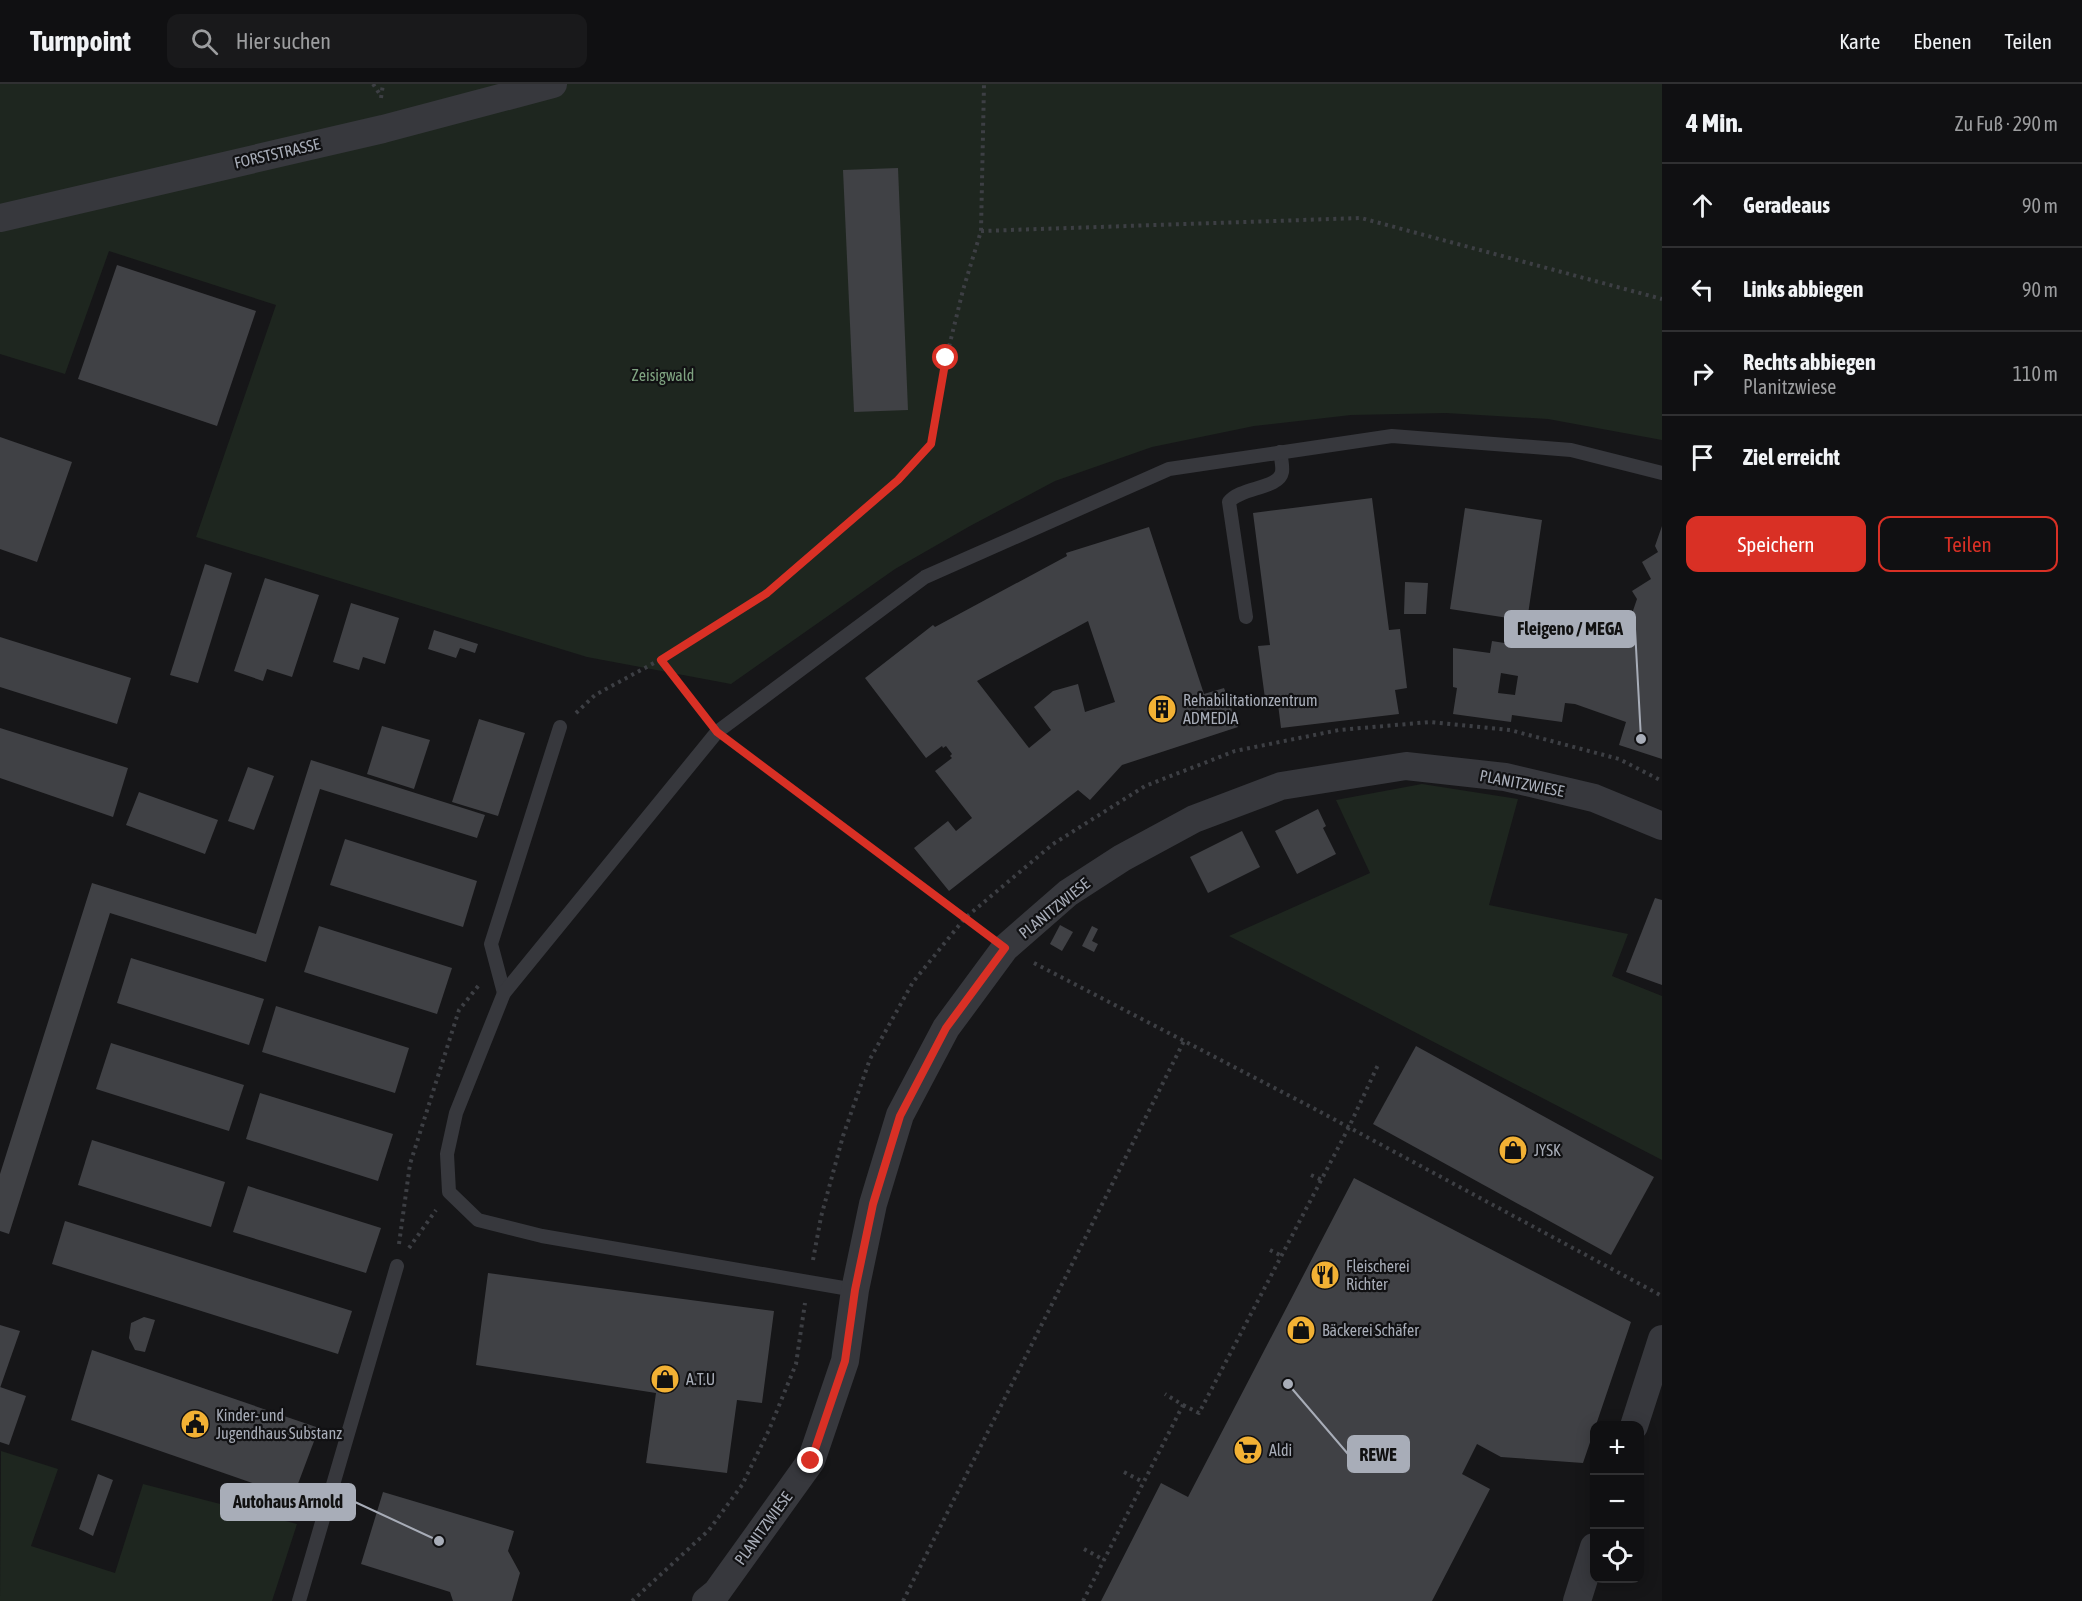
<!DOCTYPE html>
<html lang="de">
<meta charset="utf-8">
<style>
:root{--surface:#101012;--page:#19191b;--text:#f1f3f6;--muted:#9c9d9f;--line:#303032;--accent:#d93025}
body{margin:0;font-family:"Asap Condensed",sans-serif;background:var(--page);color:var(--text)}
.controls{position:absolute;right:18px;bottom:18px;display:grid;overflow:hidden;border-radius:12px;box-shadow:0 3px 15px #0003}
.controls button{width:54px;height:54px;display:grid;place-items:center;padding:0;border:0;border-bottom:2px solid var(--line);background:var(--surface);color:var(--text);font:30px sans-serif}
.stop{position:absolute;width:18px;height:18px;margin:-14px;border:4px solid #d93025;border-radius:50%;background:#fff}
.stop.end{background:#d93025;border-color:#fff;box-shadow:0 2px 6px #0008}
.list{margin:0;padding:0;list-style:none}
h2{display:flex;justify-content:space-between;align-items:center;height:78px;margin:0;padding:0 24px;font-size:26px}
h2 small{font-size:20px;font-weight:400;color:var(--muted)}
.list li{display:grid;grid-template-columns:39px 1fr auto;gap:18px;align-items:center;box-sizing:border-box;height:84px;padding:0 24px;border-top:2px solid var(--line)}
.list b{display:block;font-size:22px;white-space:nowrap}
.list p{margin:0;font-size:20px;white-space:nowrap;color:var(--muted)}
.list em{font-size:20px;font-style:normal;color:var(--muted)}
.actions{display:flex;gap:12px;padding:18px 24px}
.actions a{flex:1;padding:14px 0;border:2px solid var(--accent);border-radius:12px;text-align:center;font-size:21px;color:var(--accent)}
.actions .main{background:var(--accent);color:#fff}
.icon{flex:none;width:33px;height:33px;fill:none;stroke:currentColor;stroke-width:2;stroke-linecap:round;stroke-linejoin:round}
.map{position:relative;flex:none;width:1662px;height:1517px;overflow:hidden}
header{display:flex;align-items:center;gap:36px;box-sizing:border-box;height:84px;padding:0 30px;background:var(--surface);border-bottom:2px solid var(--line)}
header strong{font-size:28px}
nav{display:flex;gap:33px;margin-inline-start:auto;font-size:21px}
.search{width:420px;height:54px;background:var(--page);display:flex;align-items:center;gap:15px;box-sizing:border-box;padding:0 21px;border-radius:12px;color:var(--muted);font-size:22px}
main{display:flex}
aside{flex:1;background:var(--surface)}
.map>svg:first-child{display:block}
</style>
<header>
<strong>Turnpoint</strong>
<div class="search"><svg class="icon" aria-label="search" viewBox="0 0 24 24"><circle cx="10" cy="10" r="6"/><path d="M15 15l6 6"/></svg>Hier suchen</div>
<nav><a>Karte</a><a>Ebenen</a><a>Teilen</a></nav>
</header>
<main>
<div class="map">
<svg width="1662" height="1517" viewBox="0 0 1662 1517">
<rect width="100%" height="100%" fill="#161618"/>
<g fill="#1e261f">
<polygon points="0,0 1662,0 1662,356 1548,335 1446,329 1351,331 1254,342 1152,363 1055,397 970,442 895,485 731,600 587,573 196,453 276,221 109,167 65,290 0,270"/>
<polygon points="1422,700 1518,715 1489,821 1628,850 1612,892 1662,912 1662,1076 1229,852 1370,789 1336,716"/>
<polygon points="1,1367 58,1385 31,1462 115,1489 143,1400 297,1440 272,1517 0,1517"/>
</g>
<g fill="#404145" fill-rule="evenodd">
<polygon points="898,84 908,326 854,328 843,86"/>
<polygon points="117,181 256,227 217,342 78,295"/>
<polygon points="0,353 72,378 37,478 0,465"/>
<polygon points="1372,414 1389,546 1400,545 1407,604 1395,606 1399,630 1281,644 1278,620 1266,622 1258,562 1270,561 1253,429"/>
<polygon points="1465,424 1542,436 1527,537 1450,525"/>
<path d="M1662,442v233l-43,-14 7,-23 -51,-18 -10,-1 -3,19 -50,-7 -1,7 -58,-8 4,-26 -4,-1v-39l37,5 2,-12 31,5 4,-25 70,11v-17l19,1 -1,22 8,2 14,-41 -5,-8 19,-12 -9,-17 16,-10 -3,-6zM1501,589l17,3 -3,19 -17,-2z"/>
<path d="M1149,443l55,167 20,-6 14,39 -116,38 -32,35 -12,-10 -129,101 -35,-43 34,-27 8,10 16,-13 -37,-47 17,-13 -2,-2 2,-2 -6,-8 -3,2 -1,-2 -16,12 -61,-80 68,-53 2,2 132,-71 -1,-3zM1088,537l27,81 -30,10 -7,-28 -25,7 -19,16 17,23 -22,18 -52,-67z"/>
<polygon points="205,480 232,489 198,599 170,591"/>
<polygon points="265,494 319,511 292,593 267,585 263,597 234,587"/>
<polygon points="1405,498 1428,499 1426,530 1404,530"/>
<polygon points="351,519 399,534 385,580 363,573 359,586 333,578"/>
<polygon points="434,546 478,560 475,569 460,564 456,574 428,565"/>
<polygon points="0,553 131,594 117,640 0,603"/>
<polygon points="479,635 525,649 498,732 452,718"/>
<polygon points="382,642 430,656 414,705 367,690"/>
<polygon points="0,644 128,684 113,733 0,694"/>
<polygon points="311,676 485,731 477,754 320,705 266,878 110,829 9,1150 0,1147 0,1090 92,799 256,850"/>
<polygon points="248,683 274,692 254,746 228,737"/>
<polygon points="139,708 218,736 205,770 126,741"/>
<polygon points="1318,725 1326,742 1323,744 1336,770 1297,790 1275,747"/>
<polygon points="1242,747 1260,783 1208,809 1190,773"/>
<polygon points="345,755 477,797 463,843 330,801"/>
<polygon points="1655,814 1662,816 1662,901 1626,888"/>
<polygon points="1060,841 1073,848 1062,867 1050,860"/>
<polygon points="319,842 452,884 437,930 304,888"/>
<polygon points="1092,842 1098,845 1092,857 1098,860 1094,868 1082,862"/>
<polygon points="131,874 264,915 249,961 117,919"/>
<polygon points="276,922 409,964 395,1009 262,968"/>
<polygon points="111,959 244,1001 229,1047 96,1005"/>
<polygon points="1416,962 1654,1093 1611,1171 1373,1040"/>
<polygon points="260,1009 393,1050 378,1097 246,1055"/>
<polygon points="92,1056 225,1098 211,1143 78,1101"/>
<polygon points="1354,1094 1631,1238 1583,1379 1501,1373 1477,1360 1462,1390 1490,1405 1432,1517 1101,1517 1161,1399 1188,1413"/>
<polygon points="248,1102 381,1144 366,1189 233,1148"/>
<polygon points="65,1137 352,1227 338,1270 52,1180"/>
<polygon points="488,1189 774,1227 762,1319 737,1316 727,1389 646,1379 656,1309 476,1281"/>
<polygon points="144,1233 155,1236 145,1268 135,1266 129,1254 131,1239"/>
<polygon points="0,1241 20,1247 0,1304"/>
<polygon points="92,1266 319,1344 293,1413 71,1336"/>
<polygon points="0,1303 26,1312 9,1361 0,1358"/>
<polygon points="98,1390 113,1396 93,1452 79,1445"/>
<polygon points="383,1408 514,1447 508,1467 520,1489 512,1517 453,1517 450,1508 361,1480"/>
</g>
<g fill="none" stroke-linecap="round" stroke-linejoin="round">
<g stroke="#3d3f44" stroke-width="4" stroke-dasharray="3 4.5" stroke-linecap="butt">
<polyline points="373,0 381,12"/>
<polyline points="381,14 383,0"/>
<polyline points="981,147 1361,134 1662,215"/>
<polyline points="661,576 703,630"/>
<polyline points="576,629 595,611 689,560 767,509 898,397 931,360 946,275 963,206 981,147 984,0"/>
<polyline points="736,662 982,847"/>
<polyline points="1034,879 1313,1024 1662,1212"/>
<polyline points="1311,1091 1322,1096"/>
<polyline points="399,1160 410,1080 459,926 479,901"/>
<polyline points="409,1164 436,1126"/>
<polyline points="1270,1166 1282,1172"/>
<polyline points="813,1176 821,1133 843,1052 870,975 913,898 965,834 1053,760 1145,702 1235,667 1339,646 1430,638 1510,646 1619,675 1662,697"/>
<polyline points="1183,1321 1199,1329 1349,1043 1378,981"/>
<polyline points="1124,1388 1143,1398"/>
<polyline points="1084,1465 1104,1476"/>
<polyline points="632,1517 709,1446 742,1401 769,1346 796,1280 805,1219"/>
<polyline points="903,1517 1184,957"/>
<polyline points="1083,1517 1183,1321 1165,1310"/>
</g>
<g stroke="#37383d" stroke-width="14">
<path d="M1246,533l-17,-115c11,-15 50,-13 53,-30 1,-6 -1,-14 -2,-20"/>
<polyline points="504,909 491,860 560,643"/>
<polyline points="855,1206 542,1152 478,1136 449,1108 447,1070 456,1029 504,909 717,648 925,493 1169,385 1392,352 1571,366 1662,389"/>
<polyline points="299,1517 397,1182"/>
</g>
<g stroke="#37383d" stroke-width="28">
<polyline points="0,134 383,45 553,0"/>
<polyline points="1634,1342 1662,1255"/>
<polyline points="706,1517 717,1508 811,1377 845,1277 855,1206 873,1120 900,1031 946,944 1005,864 1068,809 1122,774 1194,735 1281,702 1406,682 1505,693 1594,714 1662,742"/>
<polyline points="1577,1517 1594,1463"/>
</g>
</g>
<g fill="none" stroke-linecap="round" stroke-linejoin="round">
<polyline stroke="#d93025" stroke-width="8" points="811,1377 845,1277 855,1206 873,1120 900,1032 946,944 1005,864 717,648 661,576 767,509 898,396 931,360 946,274"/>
</g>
<defs>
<g id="building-disc" transform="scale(1.5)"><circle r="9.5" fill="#f2b134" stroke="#111113"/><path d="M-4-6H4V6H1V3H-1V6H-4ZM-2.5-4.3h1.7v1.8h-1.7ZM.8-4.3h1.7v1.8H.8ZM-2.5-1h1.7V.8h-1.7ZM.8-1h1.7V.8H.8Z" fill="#111"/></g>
<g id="shop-disc" transform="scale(1.5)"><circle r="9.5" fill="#f2b134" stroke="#111113"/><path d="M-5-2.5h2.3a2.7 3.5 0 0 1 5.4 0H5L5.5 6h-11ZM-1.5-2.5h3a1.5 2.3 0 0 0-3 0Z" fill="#111"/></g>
<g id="restaurant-disc" transform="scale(1.5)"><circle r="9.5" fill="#f2b134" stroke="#111113"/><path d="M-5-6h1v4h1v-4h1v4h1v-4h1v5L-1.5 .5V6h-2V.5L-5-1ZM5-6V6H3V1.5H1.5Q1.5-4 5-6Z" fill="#111"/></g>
<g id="civic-disc" transform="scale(1.5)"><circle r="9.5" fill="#f2b134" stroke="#111113"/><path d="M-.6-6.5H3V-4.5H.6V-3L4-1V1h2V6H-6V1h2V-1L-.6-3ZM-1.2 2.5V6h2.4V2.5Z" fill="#111"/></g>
<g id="supermarket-disc" transform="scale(1.5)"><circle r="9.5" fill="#f2b134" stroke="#111113"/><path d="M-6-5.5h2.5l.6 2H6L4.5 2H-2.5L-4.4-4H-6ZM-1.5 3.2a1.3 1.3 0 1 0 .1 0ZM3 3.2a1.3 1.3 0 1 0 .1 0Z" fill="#111"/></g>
</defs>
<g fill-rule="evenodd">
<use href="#building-disc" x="1162" y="625"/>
<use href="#shop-disc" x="1513" y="1066"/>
<use href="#restaurant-disc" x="1325" y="1191"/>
<use href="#shop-disc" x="1301" y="1246"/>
<use href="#shop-disc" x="665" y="1295"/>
<use href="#civic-disc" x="195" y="1340"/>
<use href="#supermarket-disc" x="1248" y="1366"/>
</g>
<g text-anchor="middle" stroke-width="4.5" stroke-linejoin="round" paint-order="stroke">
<g font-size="16" fill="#a8adb8" stroke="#111113">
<text transform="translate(277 69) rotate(-13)" y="6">FORSTSTRASSE</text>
<text transform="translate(1522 699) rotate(11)" y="6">PLANITZWIESE</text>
<text transform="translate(1054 824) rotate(-39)" y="6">PLANITZWIESE</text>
<text transform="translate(763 1444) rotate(-54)" y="6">PLANITZWIESE</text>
</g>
<g font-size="16" fill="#7fa381" stroke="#111113">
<text x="663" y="297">Zeisigwald</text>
</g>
<g font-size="16" fill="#a8adb8" stroke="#111113" text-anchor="start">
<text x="1183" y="622">Rehabilitationzentrum<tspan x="1183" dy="18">ADMEDIA</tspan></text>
<text x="1534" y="1072">JYSK</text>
<text x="1346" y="1188">Fleischerei<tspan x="1346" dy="18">Richter</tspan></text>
<text x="1322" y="1252">Bäckerei Schäfer</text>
<text x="686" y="1301">A.T.U</text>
<text x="216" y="1337">Kinder- und<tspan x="216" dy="18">Jugendhaus Substanz</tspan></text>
<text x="1269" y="1372">Aldi</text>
</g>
</g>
<path fill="none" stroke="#a8adb8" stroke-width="2" d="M1641 655L1635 545M1288 1300L1348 1370M439 1457L355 1418"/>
<g fill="#a8adb8" stroke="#111113" stroke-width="2">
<circle cx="1641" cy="655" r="6"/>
<circle cx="1288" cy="1300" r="6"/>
<circle cx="439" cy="1457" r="6"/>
</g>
<g fill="#a8adb8" stroke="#a8adb8" stroke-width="2">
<rect x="1505" y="527" width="130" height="36" rx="6"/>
<rect x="1348" y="1352" width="61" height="36" rx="6"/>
<rect x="221" y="1400" width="134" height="36" rx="6"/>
</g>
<g font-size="18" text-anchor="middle" font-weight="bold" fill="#111">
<text x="1570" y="551">Fleigeno / MEGA</text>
<text x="1378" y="1377">REWE</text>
<text x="288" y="1424">Autohaus Arnold</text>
</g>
</svg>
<div class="controls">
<button>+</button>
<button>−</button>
<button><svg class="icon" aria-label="locate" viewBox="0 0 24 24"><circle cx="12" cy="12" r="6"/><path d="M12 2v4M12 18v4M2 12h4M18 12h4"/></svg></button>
</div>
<div class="stop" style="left:946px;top:274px"></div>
<div class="stop end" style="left:811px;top:1377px"></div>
</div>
<aside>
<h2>4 Min.<small>Zu Fuß · 290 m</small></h2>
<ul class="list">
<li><svg class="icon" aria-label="ahead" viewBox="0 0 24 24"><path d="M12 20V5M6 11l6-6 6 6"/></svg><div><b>Geradeaus</b></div><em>90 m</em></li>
<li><svg class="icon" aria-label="left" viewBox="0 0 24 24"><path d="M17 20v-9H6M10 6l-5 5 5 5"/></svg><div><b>Links abbiegen</b></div><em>90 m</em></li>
<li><svg class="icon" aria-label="right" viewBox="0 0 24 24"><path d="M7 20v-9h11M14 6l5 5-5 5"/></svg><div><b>Rechts abbiegen</b><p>Planitzwiese</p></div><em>110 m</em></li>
<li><svg class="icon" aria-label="arrive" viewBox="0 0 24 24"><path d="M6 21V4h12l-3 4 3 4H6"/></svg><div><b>Ziel erreicht</b></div></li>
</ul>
<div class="actions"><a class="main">Speichern</a><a>Teilen</a></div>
</aside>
</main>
